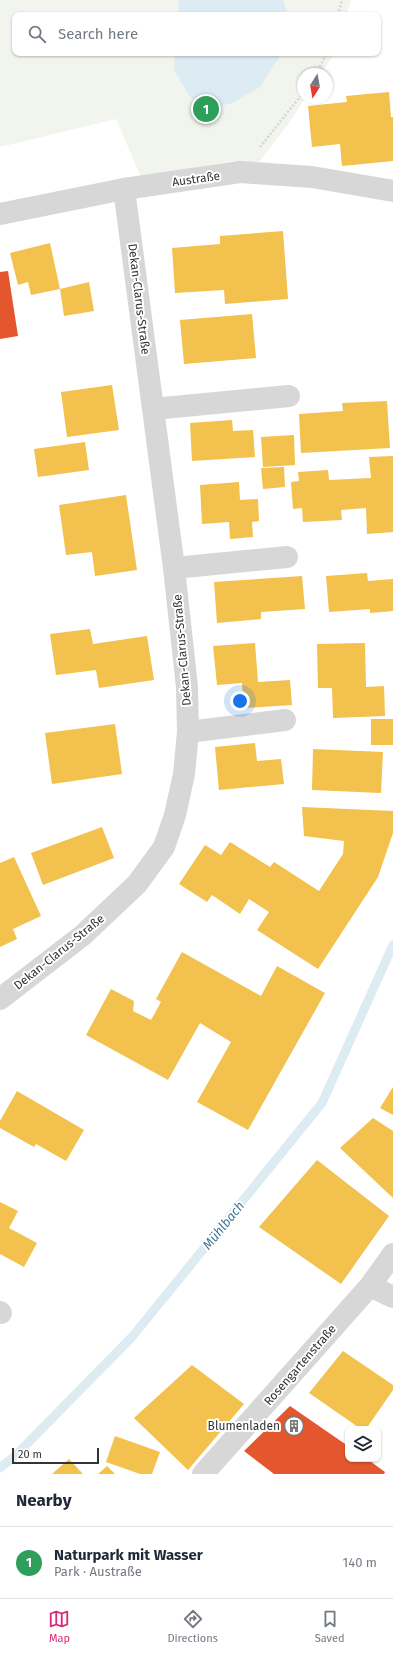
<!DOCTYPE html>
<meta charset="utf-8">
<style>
:root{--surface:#fff;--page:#f6f6f7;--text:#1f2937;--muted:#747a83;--line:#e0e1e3;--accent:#db2777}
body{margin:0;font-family:"Fira Sans",sans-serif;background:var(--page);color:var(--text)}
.controls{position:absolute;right:12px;bottom:12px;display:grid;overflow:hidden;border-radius:8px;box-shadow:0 1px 3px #0004}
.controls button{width:36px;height:36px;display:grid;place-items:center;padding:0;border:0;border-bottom:1px solid var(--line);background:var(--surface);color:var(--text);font:20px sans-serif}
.compass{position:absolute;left:297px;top:68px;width:36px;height:36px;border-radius:50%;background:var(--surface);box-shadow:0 1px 3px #0004;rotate:191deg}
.scale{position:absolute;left:12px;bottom:10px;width:87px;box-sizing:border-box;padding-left:4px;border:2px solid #333;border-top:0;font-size:11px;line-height:14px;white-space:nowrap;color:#333;-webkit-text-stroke:3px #fff;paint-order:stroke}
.you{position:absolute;left:240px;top:701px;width:14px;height:14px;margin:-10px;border:3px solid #fff;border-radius:50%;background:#1a73e8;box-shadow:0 0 0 6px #1a73e833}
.badge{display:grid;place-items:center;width:26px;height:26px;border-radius:50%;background:var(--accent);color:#fff;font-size:13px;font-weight:700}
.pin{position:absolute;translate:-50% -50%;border:2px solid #fff;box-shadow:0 1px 4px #0006}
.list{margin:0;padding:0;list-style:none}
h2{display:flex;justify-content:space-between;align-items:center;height:52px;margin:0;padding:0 16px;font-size:17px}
h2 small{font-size:13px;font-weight:400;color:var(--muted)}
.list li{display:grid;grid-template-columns:26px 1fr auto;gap:12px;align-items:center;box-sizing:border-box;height:72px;padding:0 16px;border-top:1px solid var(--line)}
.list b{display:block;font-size:15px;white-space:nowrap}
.list p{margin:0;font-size:13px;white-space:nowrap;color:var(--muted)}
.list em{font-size:13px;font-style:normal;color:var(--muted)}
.icon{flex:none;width:22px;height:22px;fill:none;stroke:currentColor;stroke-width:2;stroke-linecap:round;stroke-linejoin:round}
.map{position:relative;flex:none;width:393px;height:1474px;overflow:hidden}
.search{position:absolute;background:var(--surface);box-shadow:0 1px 3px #0004;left:12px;right:12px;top:12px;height:44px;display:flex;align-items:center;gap:10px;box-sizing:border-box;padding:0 14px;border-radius:8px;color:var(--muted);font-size:15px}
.sheet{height:124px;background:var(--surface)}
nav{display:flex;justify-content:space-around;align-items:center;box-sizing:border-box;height:56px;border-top:1px solid var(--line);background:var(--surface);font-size:11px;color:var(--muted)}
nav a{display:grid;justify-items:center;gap:2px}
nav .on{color:var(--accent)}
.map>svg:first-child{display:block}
</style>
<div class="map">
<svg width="393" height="1474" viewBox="0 0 393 1474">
<rect width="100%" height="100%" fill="#fff"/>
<polygon fill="#f1f5ed" points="0,0 351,0 347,15 15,15 15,53 335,53 321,74 303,74 303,98 305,98 289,123 257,165 232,161 141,177 116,119 0,147"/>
<g fill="#ddebf3">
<polygon points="179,0 283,0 288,15 178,15"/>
<polygon points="175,53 282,53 260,87 232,103 218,107 190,97 174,70"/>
</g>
<g fill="#f2c14e">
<polygon points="389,92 391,117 393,117 393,161 342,166 340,144 312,147 308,106 347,102 346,96"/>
<polygon points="283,231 288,299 225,304 224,290 175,293 172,248 220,244 220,236"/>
<polygon points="50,243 60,289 31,295 28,282 18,285 10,253"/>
<polygon points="89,282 94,311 64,316 60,289"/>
<polygon points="252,314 256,358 184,364 180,320"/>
<polygon points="112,385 119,430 67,437 61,392"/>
<polygon points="387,401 390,448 301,453 299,414 343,411 342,403"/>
<polygon points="232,420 233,431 253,430 255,457 192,461 190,423"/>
<polygon points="294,435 295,465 263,467 261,437"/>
<polygon points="85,442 89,470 38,477 34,449"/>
<polygon points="393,456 393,532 367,534 366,508 341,510 342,520 303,522 302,508 293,509 291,482 299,481 298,472 328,470 329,480 371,478 369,457"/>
<polygon points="284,467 285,487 263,489 261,468"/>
<polygon points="239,482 240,500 258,499 259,521 252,522 253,537 230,539 229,522 202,524 200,485"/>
<polygon points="126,495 137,570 95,576 92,552 66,555 59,505"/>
<polygon points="367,573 368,581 393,579 393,611 370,613 370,609 329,612 326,576"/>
<polygon points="302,576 305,609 261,612 261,619 217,623 214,582"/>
<polygon points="90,629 93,644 147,636 154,680 99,688 96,670 56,675 50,634"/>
<polygon points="255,643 258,682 290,680 292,705 244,708 242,683 217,685 213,646"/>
<polygon points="365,643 366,687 384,686 385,716 333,718 332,688 318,688 317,644"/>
<rect x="371" y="719" width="22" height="26"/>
<polygon points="115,724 122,774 52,784 45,733"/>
<polygon points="255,743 257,761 281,759 284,784 219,790 215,747"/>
<polygon points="313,749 383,752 381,793 312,790"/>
<polygon points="302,807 393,811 393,833 378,877 318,969 257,930 269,912 249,899 240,914 212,895 207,902 179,884 205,845 221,855 230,842 270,867 274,862 319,891 343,854 344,841 304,836"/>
<polygon points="102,827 114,858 43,885 31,853"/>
<polygon points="14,857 41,916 13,929 17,939 0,947 0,863"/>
<polygon points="182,952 261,996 277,966 325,993 248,1130 197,1102 231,1042 200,1023 168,1080 86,1035 111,989 134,1001 133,1011 151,1020 161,1002 156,999"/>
<polygon points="393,1087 393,1115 380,1108"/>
<polygon points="17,1091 84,1130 66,1161 36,1144 34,1147 0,1128 0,1121"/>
<polygon points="373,1118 393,1131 393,1198 340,1148"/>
<polygon points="317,1160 389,1216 341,1284 259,1227"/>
<polygon points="0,1202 18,1211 9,1228 37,1243 24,1267 0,1254"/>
<polygon points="343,1351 393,1385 393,1390 366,1429 361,1429 309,1393"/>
<polygon points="192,1365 244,1404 188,1470 134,1418"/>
<polygon points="115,1436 160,1452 152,1474 140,1474 106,1462"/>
<polygon points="69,1459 83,1474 52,1474"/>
<polygon points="107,1466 115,1474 98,1474"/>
</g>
<g fill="#e4572e">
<polygon points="8,271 18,336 0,339 0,272"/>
<polygon points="290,1406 348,1446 348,1459 367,1459 385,1472 384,1474 274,1474 244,1451"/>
</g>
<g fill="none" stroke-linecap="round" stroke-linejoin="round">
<polyline stroke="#ddebf3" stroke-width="9" points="0,1468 15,1456 132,1337 322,1103 393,945"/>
<g stroke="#d6d6d6" stroke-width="2.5" stroke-dasharray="2 2" stroke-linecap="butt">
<polyline points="338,15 342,0"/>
<polyline points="316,74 327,53"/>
<polyline points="260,147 303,93"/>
</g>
<g stroke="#d7d7d7" stroke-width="22">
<polyline points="0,214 124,189 240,172 312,177 393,191"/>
<polyline points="153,409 289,396"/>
<polyline points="174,568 287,557"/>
<polyline points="188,732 285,720"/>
<polyline points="0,999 83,935 137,884 164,847 175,815 184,774 188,732 187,687 174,568 124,189"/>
<polyline points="370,1286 393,1297"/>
<polyline points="0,1312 1,1313"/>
<polyline points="203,1474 370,1286 393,1254"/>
</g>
</g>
<defs>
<g id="building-ring" transform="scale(1)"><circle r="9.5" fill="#fff" stroke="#7a7a7a" stroke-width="1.5"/><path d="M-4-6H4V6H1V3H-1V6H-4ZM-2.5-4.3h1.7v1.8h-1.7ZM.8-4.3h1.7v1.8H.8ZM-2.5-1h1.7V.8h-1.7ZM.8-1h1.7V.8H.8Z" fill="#7a7a7a"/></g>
</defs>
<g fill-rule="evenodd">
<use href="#building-ring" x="294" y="1426"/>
</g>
<g text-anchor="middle" stroke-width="4" stroke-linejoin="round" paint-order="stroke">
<g font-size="12" fill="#333" stroke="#fff">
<text transform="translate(196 179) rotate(-8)" y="4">Austraße</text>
<text transform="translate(139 299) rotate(83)" y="4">Dekan-Clarus-Straße</text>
<text transform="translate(182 650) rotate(-95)" y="4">Dekan-Clarus-Straße</text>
<text transform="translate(59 952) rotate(-39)" y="4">Dekan-Clarus-Straße</text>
<text transform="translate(300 1365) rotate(-49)" y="4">Rosengartenstraße</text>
</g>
<g font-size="12" fill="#333" stroke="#fff" text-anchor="end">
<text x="280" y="1430">Blumenladen</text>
</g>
<g font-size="13" font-style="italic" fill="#3f7597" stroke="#fff">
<text transform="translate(223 1225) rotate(-51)" y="5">Mühlbach</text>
</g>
</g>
</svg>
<div class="controls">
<button><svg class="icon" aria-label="layers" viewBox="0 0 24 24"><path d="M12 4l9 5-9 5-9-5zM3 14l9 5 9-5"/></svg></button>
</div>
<svg class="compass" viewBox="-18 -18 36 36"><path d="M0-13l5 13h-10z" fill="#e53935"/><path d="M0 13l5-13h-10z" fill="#747a83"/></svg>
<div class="scale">20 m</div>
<div class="you"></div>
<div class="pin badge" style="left:206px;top:109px;background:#2e9e5b">1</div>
<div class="search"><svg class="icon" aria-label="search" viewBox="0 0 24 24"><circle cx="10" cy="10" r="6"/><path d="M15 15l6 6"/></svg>Search here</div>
</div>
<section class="sheet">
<h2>Nearby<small></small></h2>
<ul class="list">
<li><span class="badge" style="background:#2e9e5b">1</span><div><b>Naturpark mit Wasser</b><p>Park · Austraße</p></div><em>140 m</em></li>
</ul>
</section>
<nav>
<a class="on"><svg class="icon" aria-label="map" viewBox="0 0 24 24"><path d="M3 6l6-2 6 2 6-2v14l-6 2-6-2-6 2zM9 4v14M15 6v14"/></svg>Map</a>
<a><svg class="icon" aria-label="directions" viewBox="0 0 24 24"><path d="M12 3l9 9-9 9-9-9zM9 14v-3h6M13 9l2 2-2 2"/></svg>Directions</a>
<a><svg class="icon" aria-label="saved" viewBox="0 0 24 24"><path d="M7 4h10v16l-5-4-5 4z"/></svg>Saved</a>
</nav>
